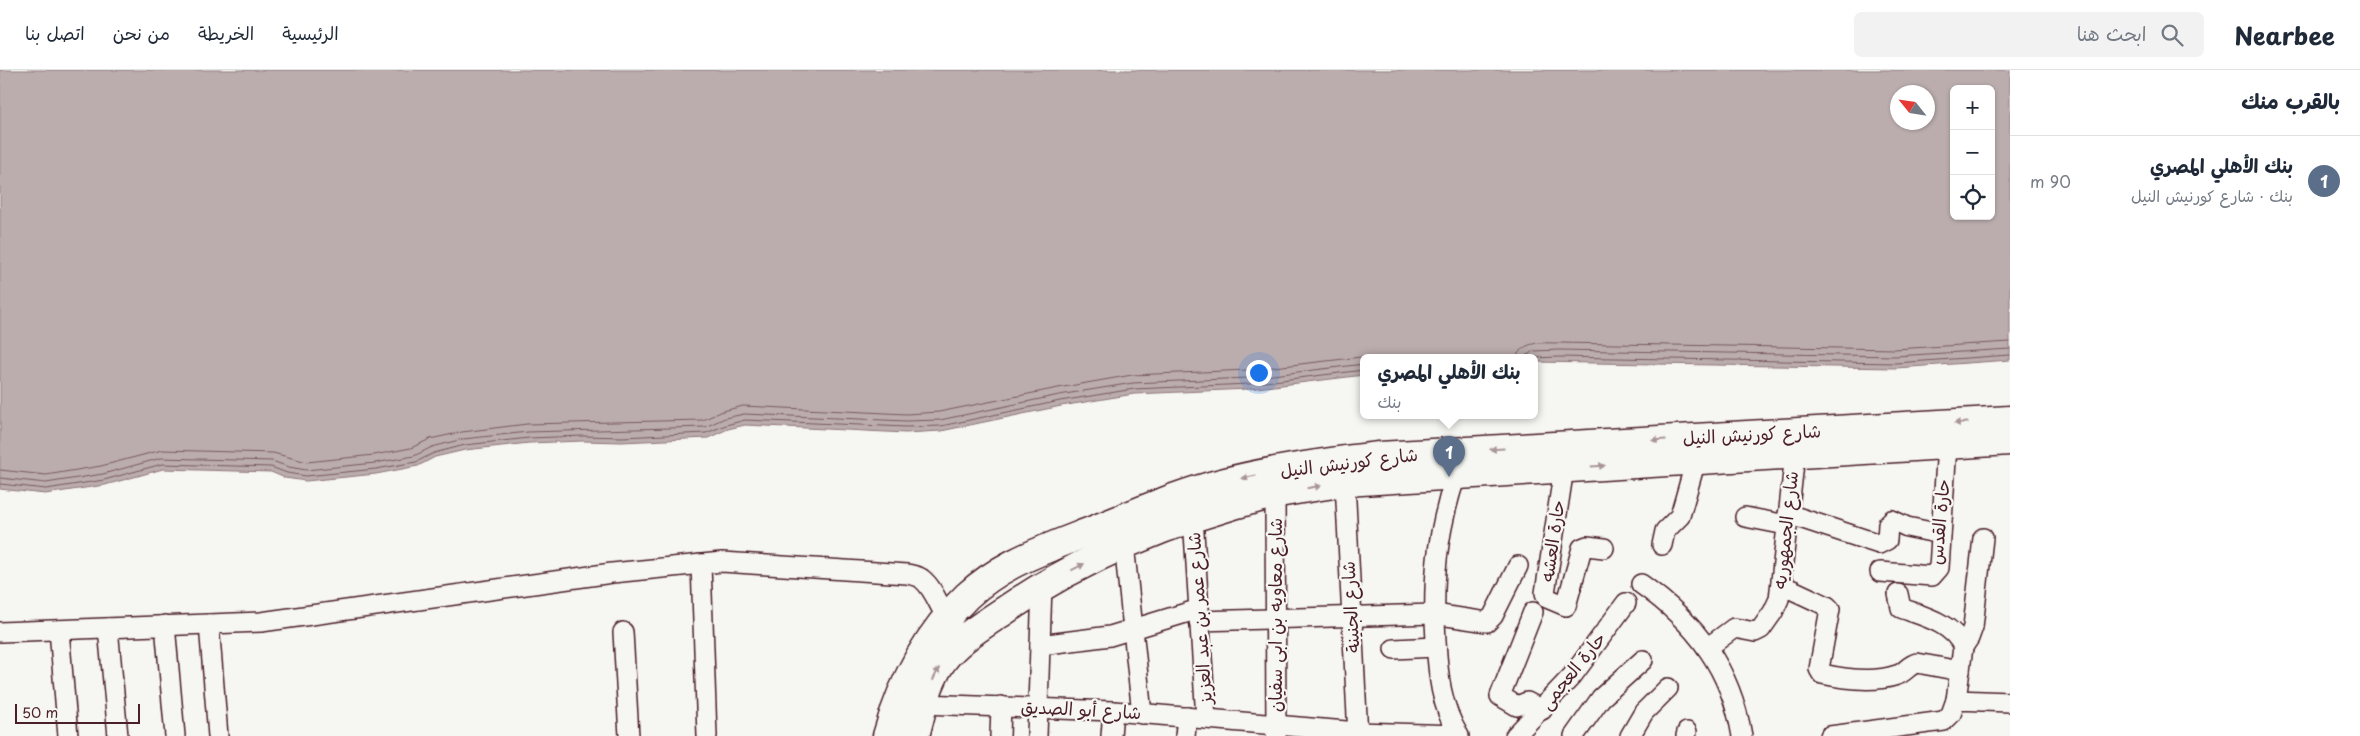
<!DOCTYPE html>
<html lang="ar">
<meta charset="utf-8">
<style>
:root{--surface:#fff;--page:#f2f2f3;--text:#1f2937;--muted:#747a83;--line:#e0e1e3;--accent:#b45309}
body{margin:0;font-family:"Playpen Sans","Playpen Sans Arabic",sans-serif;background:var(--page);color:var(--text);direction:rtl}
.controls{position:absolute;right:15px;top:15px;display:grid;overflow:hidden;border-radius:8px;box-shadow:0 1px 4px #0004}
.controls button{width:45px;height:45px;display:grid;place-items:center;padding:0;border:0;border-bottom:1px solid var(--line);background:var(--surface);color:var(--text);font:25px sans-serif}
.compass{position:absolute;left:1890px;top:15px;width:45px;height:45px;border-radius:50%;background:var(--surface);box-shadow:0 1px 4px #0004;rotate:300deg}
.scale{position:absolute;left:15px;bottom:12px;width:125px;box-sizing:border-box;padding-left:5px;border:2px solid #4a1f2b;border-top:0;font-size:14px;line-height:18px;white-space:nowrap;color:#4a1f2b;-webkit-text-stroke:4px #f6f6f2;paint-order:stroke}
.you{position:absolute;left:1258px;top:302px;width:18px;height:18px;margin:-12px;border:4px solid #fff;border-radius:50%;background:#1a73e8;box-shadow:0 0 0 8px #1a73e833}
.badge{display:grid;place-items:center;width:32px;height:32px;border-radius:50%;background:var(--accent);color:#fff;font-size:16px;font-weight:700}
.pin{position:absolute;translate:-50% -41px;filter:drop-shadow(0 1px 2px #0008)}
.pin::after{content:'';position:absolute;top:26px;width:18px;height:15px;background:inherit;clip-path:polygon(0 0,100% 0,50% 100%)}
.popup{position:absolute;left:1360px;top:284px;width:178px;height:65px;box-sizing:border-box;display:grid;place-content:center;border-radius:8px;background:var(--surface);filter:drop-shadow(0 1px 4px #0005);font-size:16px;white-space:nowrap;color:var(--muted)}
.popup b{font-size:19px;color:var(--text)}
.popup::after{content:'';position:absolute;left:50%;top:100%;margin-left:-10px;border:10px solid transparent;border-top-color:var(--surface)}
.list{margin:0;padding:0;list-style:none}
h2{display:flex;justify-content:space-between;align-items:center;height:65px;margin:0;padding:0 20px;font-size:21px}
h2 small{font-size:16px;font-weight:400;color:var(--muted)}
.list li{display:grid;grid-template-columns:32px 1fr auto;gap:15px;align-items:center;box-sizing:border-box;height:90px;padding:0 20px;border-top:1px solid var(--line)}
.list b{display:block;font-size:19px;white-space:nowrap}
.list p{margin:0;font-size:16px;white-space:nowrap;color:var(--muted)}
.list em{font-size:16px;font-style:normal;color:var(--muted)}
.icon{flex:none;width:28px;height:28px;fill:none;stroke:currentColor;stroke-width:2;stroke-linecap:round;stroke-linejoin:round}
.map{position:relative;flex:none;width:2010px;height:666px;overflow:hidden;direction:ltr}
header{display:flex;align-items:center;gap:30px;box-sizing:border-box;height:70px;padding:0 25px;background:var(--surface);border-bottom:1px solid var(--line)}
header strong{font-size:24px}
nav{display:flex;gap:28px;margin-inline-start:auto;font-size:18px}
.search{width:350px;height:45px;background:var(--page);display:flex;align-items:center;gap:12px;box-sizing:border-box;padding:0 18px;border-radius:8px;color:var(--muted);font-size:19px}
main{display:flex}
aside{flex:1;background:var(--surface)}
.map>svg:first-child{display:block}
</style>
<header>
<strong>Nearbee</strong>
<div class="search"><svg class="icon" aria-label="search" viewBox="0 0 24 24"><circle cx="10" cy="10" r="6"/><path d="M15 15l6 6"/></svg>ابحث هنا</div>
<nav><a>الرئيسية</a><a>الخريطة</a><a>من نحن</a><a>اتصل بنا</a></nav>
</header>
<main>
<aside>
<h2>بالقرب منك<small></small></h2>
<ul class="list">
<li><span class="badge" style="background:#5c6f8a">1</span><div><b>بنك الأهلي المصري</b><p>بنك · شارع كورنيش النيل</p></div><em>90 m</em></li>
</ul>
</aside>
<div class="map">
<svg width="2010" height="666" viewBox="0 0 2010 666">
<rect width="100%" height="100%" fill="#f6f6f2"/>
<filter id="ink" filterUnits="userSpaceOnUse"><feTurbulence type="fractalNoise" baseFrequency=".02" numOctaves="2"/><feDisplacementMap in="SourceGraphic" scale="10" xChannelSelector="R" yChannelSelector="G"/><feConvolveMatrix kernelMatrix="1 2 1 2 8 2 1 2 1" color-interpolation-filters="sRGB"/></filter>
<g filter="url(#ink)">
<path fill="#bbadae" stroke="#8e747a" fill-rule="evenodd" d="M0,0h2010v290l-114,8 -362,-6v-4h-170v17l-115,14 -115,5 -73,12 -120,25 -35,2 -161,-8 -17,4 -20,9 -86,4 -39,-1 -54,2 -64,7 -30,7 -17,9 -42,8 -70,7 -21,-3 -14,-6 -108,-3 -58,16 -60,9 -45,-5zM1954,19h37v127h-37zM1898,22h30v30h-30z"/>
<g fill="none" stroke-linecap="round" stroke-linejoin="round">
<g stroke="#77585f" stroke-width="1">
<path d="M1516,288c7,-18 26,-15 43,-15l336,6 115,-7"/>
<polyline points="1524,288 1533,281 1559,280 1895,286 2010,279"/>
<polyline points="1532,288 1559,287 1895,293 2010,285"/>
<polyline points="0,400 46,405 101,396 162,380 273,383 307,392 374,385 411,378 430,369 462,362 527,354 703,350 723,341 743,336 906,344 939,342 1058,318 1132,305 1248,300 1361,287 1371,288"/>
<polyline points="0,408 46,413 103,404 161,388 272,391 289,397 306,400 375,393 414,386 432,377 463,369 528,362 705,357 725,348 744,344 906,351 940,350 1059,325 1133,313 1248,308 1364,294"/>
<polyline points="0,414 46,419 104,410 162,394 271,397 287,403 306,406 376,399 416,392 434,383 465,375 529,368 583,366 622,367 706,363 726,355 745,350 906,357 941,356 1060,331 1134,319 1249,314 1364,300"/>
</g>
<g stroke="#4a1f2b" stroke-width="22">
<g id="minor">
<polyline points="1564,398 1545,523 1547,528 1566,536 1582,478 1587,476 1604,478"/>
<path d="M1456,405c-19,57 -24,105 -20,166 2,34 5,65 23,95"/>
<polyline points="1345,412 1358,666"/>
<polyline points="1275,424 1276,666"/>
<polyline points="1788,444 1879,474 1887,470 1888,454 1892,450 1907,457 1941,464"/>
<polyline points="1193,447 1206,649"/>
<polyline points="1745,447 1786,455"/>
<polyline points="1124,474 1142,644"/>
<polyline points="1662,475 1665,461 1680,446 1696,390"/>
<polyline points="701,494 707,666"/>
<polyline points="1880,502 1932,506 1939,498 1947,375"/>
<path d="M1641,514c55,39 90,85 101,152"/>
<path d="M1782,515l45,21 3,3 -11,60 3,5c23,5 52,9 75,1 8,-2 11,-10 20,-12l43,8"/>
<path d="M1898,524l3,14c22,8 52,15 62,39l-7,53"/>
<polyline points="1533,542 1500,626 1517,636 1527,632 1542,640"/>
<polyline points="1199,551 1434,544 1487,552 1493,546 1518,496"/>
<polyline points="209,554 218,666"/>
<polyline points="165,555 175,666"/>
<polyline points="108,558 118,666"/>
<polyline points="59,560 68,666"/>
<path d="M0,562l261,-10 351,-49 110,-11 185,12c5,1 12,2 15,5 15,12 18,34 31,47"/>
<polyline points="623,562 629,666"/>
<polyline points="1040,575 1110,566 1199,539"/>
<polyline points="1963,577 1969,568 1973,557 1983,468"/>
<polyline points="1707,578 1734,558 1755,562 1761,559 1773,542 1779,529 1795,384"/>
<polyline points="1394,579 1436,577"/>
<polyline points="923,634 1113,641 1358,662 1458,665"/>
<polyline points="1000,666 1001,636"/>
<polyline points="1037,666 1042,515"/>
<polyline points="1111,666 1113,641"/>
<polyline points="1185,666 1187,647"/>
<polyline points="1515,666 1572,606 1626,533"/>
<polyline points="1574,666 1601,628 1643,590"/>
<polyline points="1630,666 1644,642 1668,618"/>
<polyline points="1686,666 1687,662"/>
<polyline points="1830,666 1944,651 1951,644 1956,630 2010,632"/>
</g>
</g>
<g stroke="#4a1f2b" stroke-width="31">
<g id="primary">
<path d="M887,666c15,-53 39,-101 80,-140 36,-33 72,-44 116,-62 47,-18 93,-40 142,-52 51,-13 102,-20 154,-26l631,-36"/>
<path d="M915,666c7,-26 13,-59 32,-81 17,-19 39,-32 60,-46 81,-55 172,-91 267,-115 24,-5 48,-8 71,-12l665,-41"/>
</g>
</g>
<use href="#minor" stroke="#f6f6f2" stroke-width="19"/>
<use href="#primary" stroke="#f6f6f2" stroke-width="28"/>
</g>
<defs><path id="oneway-solid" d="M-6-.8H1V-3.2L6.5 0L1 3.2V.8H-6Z" transform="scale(1.25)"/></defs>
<g fill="#a99598">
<use href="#oneway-solid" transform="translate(1961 353) rotate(177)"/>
<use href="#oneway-solid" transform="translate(1659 370) rotate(177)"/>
<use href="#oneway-solid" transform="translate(1497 379) rotate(177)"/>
<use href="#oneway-solid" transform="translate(1598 396) rotate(-4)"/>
<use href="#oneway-solid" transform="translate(1249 407) rotate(168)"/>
<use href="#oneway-solid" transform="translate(1314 417) rotate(-10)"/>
<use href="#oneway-solid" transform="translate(1078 497) rotate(-27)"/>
<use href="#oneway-solid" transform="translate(936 604) rotate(-64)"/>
</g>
</g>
<g text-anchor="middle" stroke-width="4.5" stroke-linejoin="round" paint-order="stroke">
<g font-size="18" fill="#4a1f2b" stroke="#f6f6f2">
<text transform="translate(1752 365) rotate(-3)" y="6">شارع كورنيش النيل</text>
<text transform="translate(1349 393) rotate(-7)" y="6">شارع كورنيش النيل</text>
<text transform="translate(1940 452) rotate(-85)" y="6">حارة القدس</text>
<text transform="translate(1786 460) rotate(-84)" y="6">شارع الجمهوريه</text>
<text transform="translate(1553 471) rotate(-82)" y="6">حارة العشه</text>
<text transform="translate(1351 537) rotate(-93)" y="6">شارع الجنينة</text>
<text transform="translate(1276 545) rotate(-90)" y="6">شارع معاويه بن ابى سفيان</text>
<text transform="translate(1200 548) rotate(-94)" y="6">شارع عمر بن عبد العزيز</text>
<text transform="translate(1573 601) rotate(-51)" y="6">حارة العجمى</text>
<text transform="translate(1081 640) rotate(3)" y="6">شارع أبو الصديق</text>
</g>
</g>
</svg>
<div class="controls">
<button>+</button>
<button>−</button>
<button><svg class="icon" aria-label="locate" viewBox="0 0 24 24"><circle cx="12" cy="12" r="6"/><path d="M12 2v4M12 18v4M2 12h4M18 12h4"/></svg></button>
</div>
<svg class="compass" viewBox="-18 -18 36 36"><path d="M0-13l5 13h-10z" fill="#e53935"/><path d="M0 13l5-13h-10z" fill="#747a83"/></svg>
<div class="scale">50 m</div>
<div class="you"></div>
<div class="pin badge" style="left:1449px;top:407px;background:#5c6f8a">1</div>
<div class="popup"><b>بنك الأهلي المصري</b>بنك</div>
</div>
</main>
